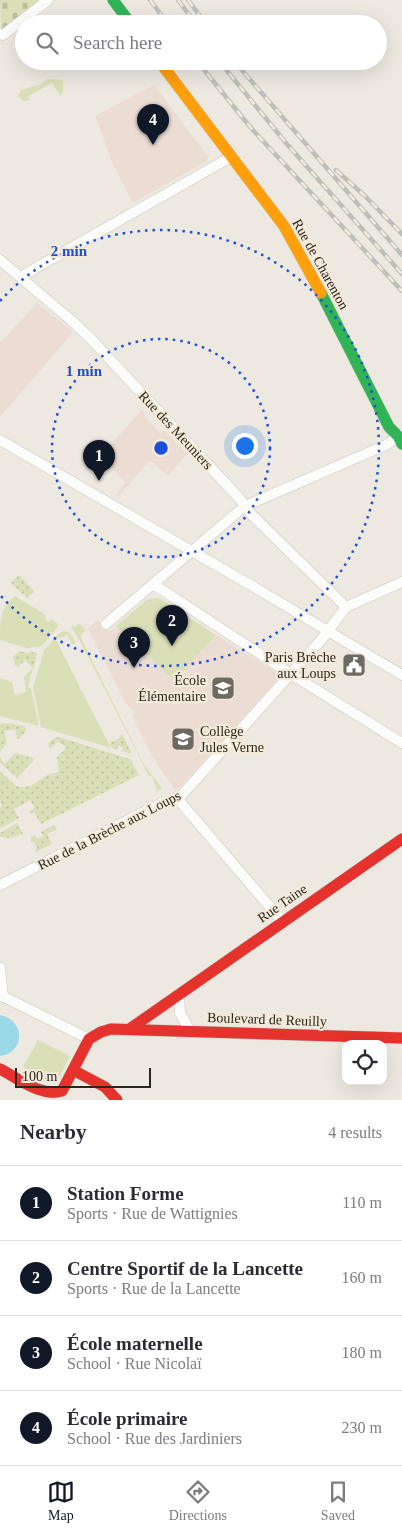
<!DOCTYPE html>
<meta charset="utf-8">
<style>
:root{--surface:#fff;--page:#f7f7f7;--text:#2b2b33;--muted:#7c7c81;--line:#e1e1e2;--accent:#111827}
body{margin:0;font-family:Georgia,serif;background:var(--page);color:var(--text)}
.controls{position:absolute;right:15px;bottom:15px;display:grid;overflow:hidden;border-radius:10px;box-shadow:0 5px 20px #0002}
.controls button{width:45px;height:45px;display:grid;place-items:center;padding:0;border:0;border-bottom:1px solid var(--line);background:var(--surface);color:var(--text);font:25px sans-serif}
.scale{position:absolute;left:15px;bottom:12px;width:136px;box-sizing:border-box;padding-left:5px;border:2px solid #29251f;border-top:0;font-size:14px;line-height:18px;white-space:nowrap;color:#29251f;-webkit-text-stroke:4px #f3eada;paint-order:stroke}
.you{position:absolute;left:244px;top:445px;width:18px;height:18px;margin:-12px;border:4px solid #fff;border-radius:50%;background:#1a73e8;box-shadow:0 0 0 8px #1a73e833}
.badge{display:grid;place-items:center;width:32px;height:32px;border-radius:50%;background:var(--accent);color:#fff;font-size:16px;font-weight:700}
.pin{position:absolute;translate:-50% -41px;filter:drop-shadow(0 1px 2px #0008)}
.pin::after{content:'';position:absolute;top:26px;width:18px;height:15px;background:inherit;clip-path:polygon(0 0,100% 0,50% 100%)}
.list{margin:0;padding:0;list-style:none}
h2{display:flex;justify-content:space-between;align-items:center;height:65px;margin:0;padding:0 20px;font-size:21px}
h2 small{font-size:16px;font-weight:400;color:var(--muted)}
.list li{display:grid;grid-template-columns:32px 1fr auto;gap:15px;align-items:center;box-sizing:border-box;height:75px;padding:0 20px;border-top:1px solid var(--line)}
.list b{display:block;font-size:19px;white-space:nowrap}
.list p{margin:0;font-size:16px;white-space:nowrap;color:var(--muted)}
.list em{font-size:16px;font-style:normal;color:var(--muted)}
.icon{flex:none;width:28px;height:28px;fill:none;stroke:currentColor;stroke-width:2;stroke-linecap:round;stroke-linejoin:round}
.map{position:relative;flex:none;width:402px;height:1100px;overflow:hidden}
.search{position:absolute;background:var(--surface);box-shadow:0 5px 20px #0002;left:15px;right:15px;top:15px;height:55px;display:flex;align-items:center;gap:12px;box-sizing:border-box;padding:0 18px;border-radius:28px;color:var(--muted);font-size:19px}
.sheet{height:365px;background:var(--surface)}
nav{display:flex;justify-content:space-around;align-items:center;box-sizing:border-box;height:70px;border-top:1px solid var(--line);background:var(--surface);font-size:14px;color:var(--muted)}
nav a{display:grid;justify-items:center;gap:2px}
nav .on{color:var(--accent)}
.map>svg:first-child{display:block}
</style>
<div class="map">
<svg width="402" height="1100" viewBox="0 0 402 1100">
<defs>
<pattern id="cemetery-stones" width="16" height="16" patternUnits="userSpaceOnUse" patternTransform="scale(1.25)"><rect width="16" height="16" fill="#dbdfb8"/><path d="M2 7V4a2 2 0 0 1 4 0v3zM10 15v-3a2 2 0 0 1 4 0v3z" fill="#bcbf9e"/></pattern>
<pattern id="garden-dots" width="8" height="8" patternUnits="userSpaceOnUse" patternTransform="scale(1.25)"><rect width="8" height="8" fill="#dbdfb8"/><path d="M2 2h.1M6 6h.1" fill="none" stroke="#bcbf9e" stroke-width="1.8" stroke-linecap="round"/></pattern>
</defs>
<rect width="100%" height="100%" fill="#ede9e0"/>
<g fill="#ecddd4">
<polygon points="154,85 208,157 207,161 133,203 113,164 95,116"/>
<polygon points="37,303 73,332 0,417 0,343"/>
<polygon points="142,410 146,414 144,416 160,433 164,430 187,454 168,476 150,460 118,497 116,495 126,482 99,457"/>
<polygon points="98,620 109,632 118,627 174,679 216,635 279,674 279,678 218,746 180,787 175,790 153,758 132,716 135,712 126,704 88,629"/>
</g>
<g fill="#dbdfb8">
<path d="M47,79l15,1c2,6 3,12 -2,16l-8,-13 -24,13 2,4 -7,1 -5,-5 3,-6 20,-6z"/>
<path d="M15,596l28,17 3,3 -1,3 4,3 2,-3 8,6 -17,21 -15,2 -27,-8c0,-20 0,-32 15,-44z"/>
<polygon points="159,598 216,635 174,680 116,626 148,599"/>
<polygon points="79,623 86,630 80,636 143,763 162,788 157,791 152,776 149,776 79,639 71,627 73,625 75,627"/>
<path d="M64,631l6,2 6,10 -3,2 -6,-10 -11,5 23,45 1,5 2,1 29,57 -70,-21 -8,-39 11,-38c8,-6 10,-16 20,-19z"/>
<polygon points="33,668 28,687 31,688 39,726 0,716 0,678 12,682 15,695 26,692 24,677"/>
<polygon points="38,1040 70,1056 56,1084 23,1067"/>
</g>
<polygon fill="url(#cemetery-stones)" points="0,0 42,0 1,31"/>
<g fill="url(#garden-dots)">
<polygon points="19,575 34,591 27,598 11,583"/>
<polygon points="19,651 26,653 37,652 34,669 25,660 18,667 15,665 13,657"/>
<polygon points="9,723 25,726 26,731 18,740 15,729 4,731 7,743 0,752 0,724"/>
<polygon points="122,734 131,752 130,754 122,751 123,747 118,746 117,750 112,748 110,743 120,738 119,736"/>
<polygon points="59,737 130,759 139,775 41,824 34,812 30,814 29,812 35,808 30,800 14,809 19,818 0,829 0,807 2,806 0,801 0,771 16,786 22,787 31,786 47,775 59,772 57,757 66,748 58,741 50,749 48,744 54,738"/>
<polygon points="17,753 35,759 17,778 0,762 0,757 3,763 6,763 14,754"/>
<polygon points="17,823 23,834 9,838 0,837 0,833"/>
<polygon points="54,825 57,829 47,834 52,844 36,852 35,850 37,848 33,841 31,842 31,837 35,835 37,839 43,837 41,832"/>
</g>
<path fill="#9ad9e7" d="M0,1015c25,5 26,37 0,41z"/>
<g fill="none" stroke-linecap="round" stroke-linejoin="round">
<g stroke="#cbc7c1" stroke-width="11">
<g id="street">
<polyline points="0,34 3,35 48,0"/>
<polyline points="0,260 72,321 91,339 240,499 252,515 346,607"/>
<polyline points="21,278 27,273 231,157"/>
<polyline points="0,440 259,590 402,675"/>
<polyline points="153,584 286,671 402,743"/>
<polyline points="106,624 239,511 252,503 386,445 402,434"/>
<polyline points="176,797 282,921"/>
<polyline points="0,885 160,804 182,795 322,639 346,607 402,582"/>
<polyline points="0,968 3,997"/>
<polyline points="179,993 180,1013 190,1031"/>
<polyline points="0,995 89,1039"/>
</g>
</g>
<g stroke="#cbc7c1" stroke-width="12">
<g id="fast">
<polyline points="113,0 131,24"/>
<polyline points="321,293 389,427 398,436 402,444"/>
</g>
</g>
<g stroke="#cbc7c1" stroke-width="12">
<polyline id="slow" points="159,61 284,226 321,293"/>
</g>
<g stroke="#cbc7c1" stroke-width="12">
<g id="jam">
<polyline points="131,1028 402,839"/>
<path d="M0,1069c18,9 40,28 62,22l27,-52 12,-7 10,-3 291,9"/>
<polyline points="73,1070 105,1087 117,1100"/>
</g>
</g>
<use href="#street" stroke="#fcfcfa" stroke-width="10"/>
<use href="#fast" stroke="#30b455" stroke-width="11"/>
<use href="#slow" stroke="#ff9f0a" stroke-width="11"/>
<use href="#jam" stroke="#e5322d" stroke-width="11"/>
<g stroke="#bebebb" stroke-width="4.5">
<g id="rail">
<polyline points="150,0 168,24"/>
<polyline points="178,0 196,24"/>
<polyline points="188,0 206,24"/>
<polyline points="197,61 251,128 402,291"/>
<polyline points="219,61 286,143 402,274"/>
<polyline points="234,61 402,255"/>
<polyline points="336,170 365,196 402,234"/>
</g>
</g>
<use href="#rail" stroke="#f3eada" stroke-width="2.5" stroke-dasharray="8" stroke-linecap="butt"/>
</g>
<g fill="none" stroke="#1d4ed8" stroke-width="2.5" stroke-dasharray="2.5 5">
<circle cx="161" cy="448" r="109"/>
<path d="M0 301A218 218 0 1 1 0 595"/>
</g>
<defs>
<g id="civic-square" transform="scale(1.25)"><rect x="-9" y="-9" width="18" height="18" rx="4" fill="#6e6a63" stroke="#f3eada"/><path d="M-.6-6.5H3V-4.5H.6V-3L4-1V1h2V6H-6V1h2V-1L-.6-3ZM-1.2 2.5V6h2.4V2.5Z" fill="#fff"/></g>
<g id="school-square" transform="scale(1.25)"><rect x="-9" y="-9" width="18" height="18" rx="4" fill="#6e6a63" stroke="#f3eada"/><path d="M0-5L7-2L0 1L-7-2ZM-4 1L0 2.5L4 1V4Q0 6-4 4Z" fill="#fff"/></g>
</defs>
<g fill-rule="evenodd">
<use href="#civic-square" x="354" y="665"/>
<use href="#school-square" x="223" y="688"/>
<use href="#school-square" x="183" y="739"/>
</g>
<g text-anchor="middle" stroke-width="4.5" stroke-linejoin="round" paint-order="stroke">
<g font-size="14" fill="#29251f" stroke="#f3eada">
<text transform="translate(321 264) rotate(61)" y="5">Rue de Charenton</text>
<text transform="translate(176 430) rotate(47)" y="5">Rue des Meuniers</text>
<text transform="translate(109 830) rotate(-27)" y="5">Rue de la Brèche aux Loups</text>
<text transform="translate(282 903) rotate(-35)" y="5">Rue Taine</text>
<text transform="translate(267 1019) rotate(2)" y="5">Boulevard de Reuilly</text>
</g>
<g font-size="14" fill="#29251f" stroke="#f3eada" text-anchor="end">
<text x="336" y="662">Paris Brèche<tspan x="336" dy="16">aux Loups</tspan></text>
<text x="206" y="685">École<tspan x="206" dy="16">Élémentaire</tspan></text>
<text x="200" y="736" text-anchor="start">Collège<tspan x="200" dy="16">Jules Verne</tspan></text>
</g>
</g>
<circle cx="161" cy="448" r="8" fill="#1d4ed8" stroke="#f3eada" stroke-width="2.5"/>
<g font-size="15" text-anchor="middle" font-weight="bold" fill="#1d4ed8" stroke="#f3eada" stroke-width="4.5" stroke-linejoin="round" paint-order="stroke">
<text x="69" y="256">2 min</text>
<text x="84" y="376">1 min</text>
</g>
</svg>
<div class="controls">
<button><svg class="icon" aria-label="locate" viewBox="0 0 24 24"><circle cx="12" cy="12" r="6"/><path d="M12 2v4M12 18v4M2 12h4M18 12h4"/></svg></button>
</div>
<div class="scale">100 m</div>
<div class="you"></div>
<div class="pin badge" style="left:99px;top:481px">1</div>
<div class="pin badge" style="left:172px;top:646px">2</div>
<div class="pin badge" style="left:134px;top:668px">3</div>
<div class="pin badge" style="left:153px;top:145px">4</div>
<div class="search"><svg class="icon" aria-label="search" viewBox="0 0 24 24"><circle cx="10" cy="10" r="6"/><path d="M15 15l6 6"/></svg>Search here</div>
</div>
<section class="sheet">
<h2>Nearby<small>4 results</small></h2>
<ul class="list">
<li><span class="badge">1</span><div><b>Station Forme</b><p>Sports · Rue de Wattignies</p></div><em>110 m</em></li>
<li><span class="badge">2</span><div><b>Centre Sportif de la Lancette</b><p>Sports · Rue de la Lancette</p></div><em>160 m</em></li>
<li><span class="badge">3</span><div><b>École maternelle</b><p>School · Rue Nicolaï</p></div><em>180 m</em></li>
<li><span class="badge">4</span><div><b>École primaire</b><p>School · Rue des Jardiniers</p></div><em>230 m</em></li>
</ul>
</section>
<nav>
<a class="on"><svg class="icon" aria-label="map" viewBox="0 0 24 24"><path d="M3 6l6-2 6 2 6-2v14l-6 2-6-2-6 2zM9 4v14M15 6v14"/></svg>Map</a>
<a><svg class="icon" aria-label="directions" viewBox="0 0 24 24"><path d="M12 3l9 9-9 9-9-9zM9 14v-3h6M13 9l2 2-2 2"/></svg>Directions</a>
<a><svg class="icon" aria-label="saved" viewBox="0 0 24 24"><path d="M7 4h10v16l-5-4-5 4z"/></svg>Saved</a>
</nav>
